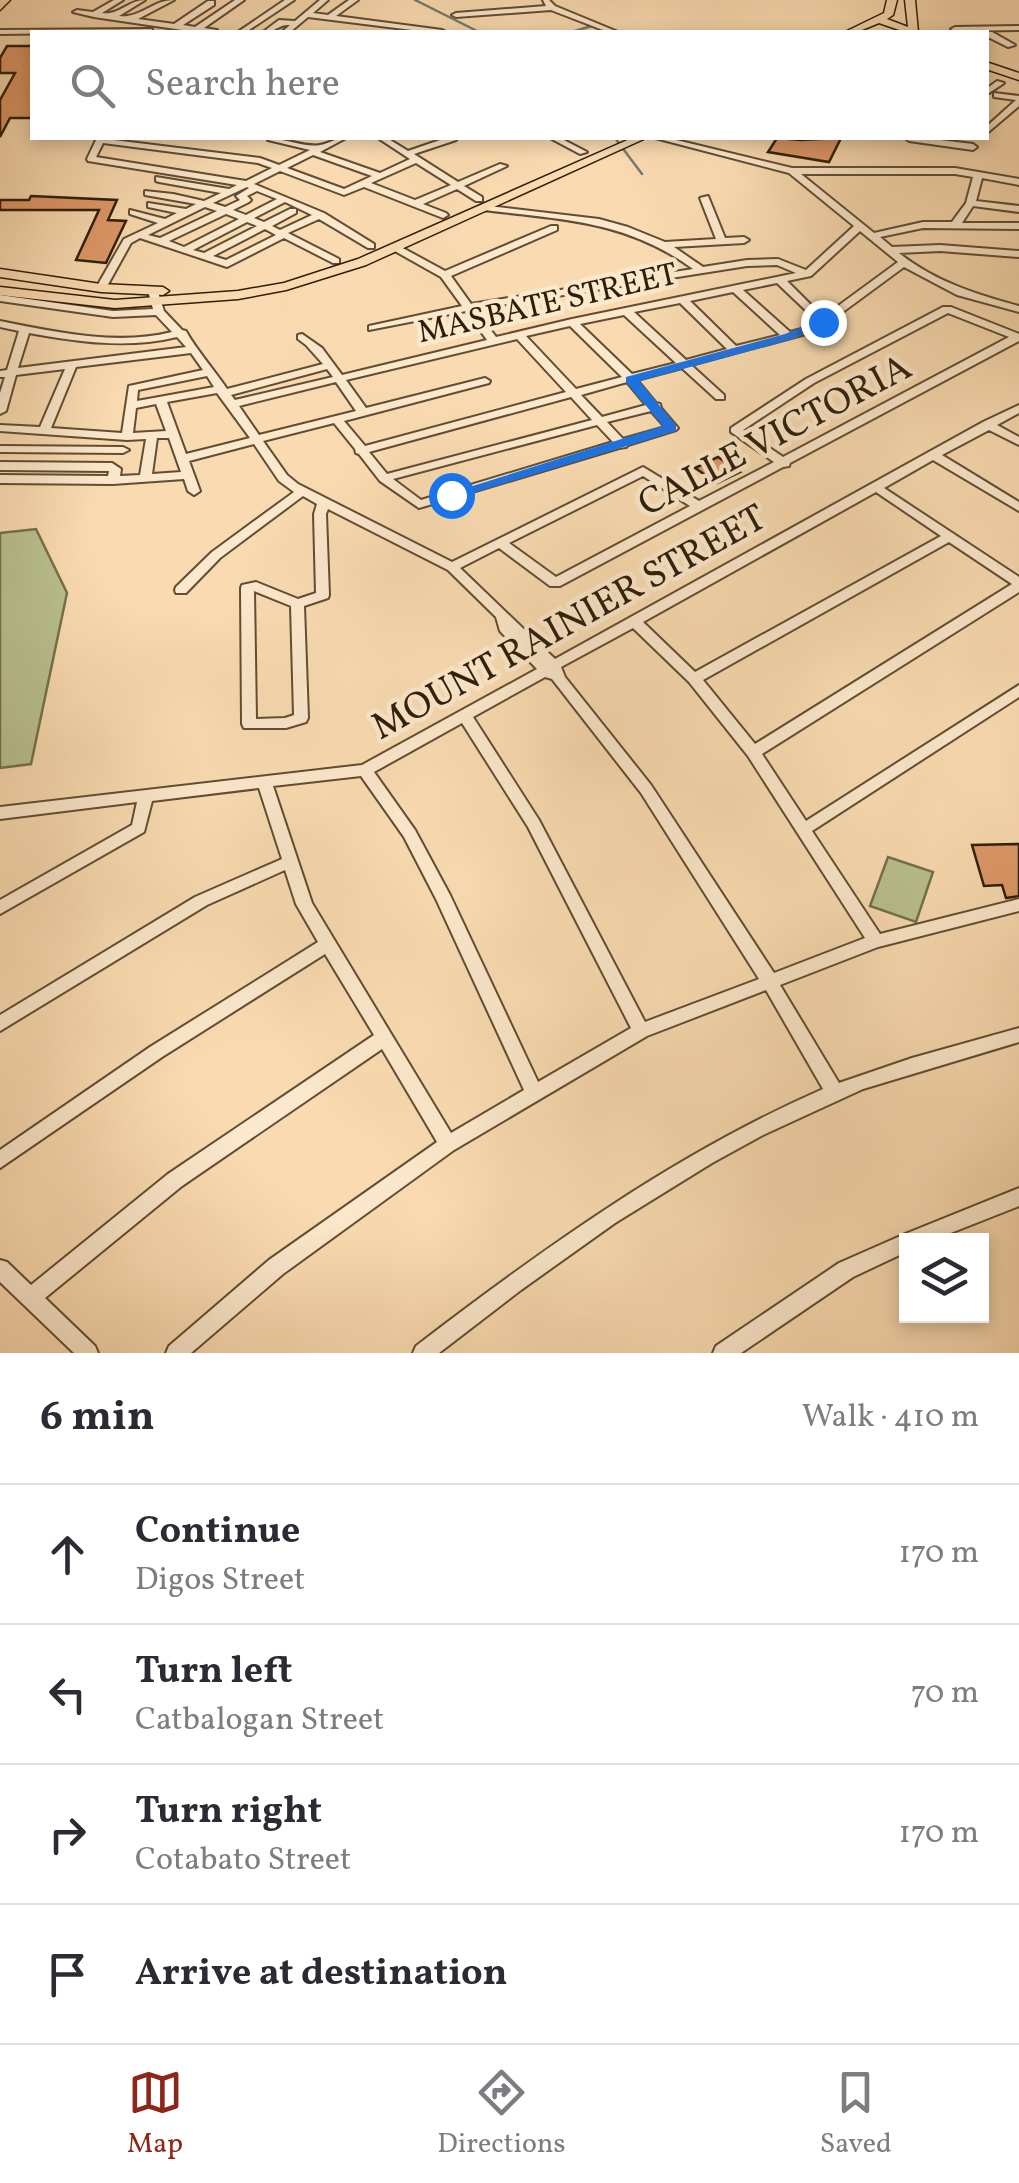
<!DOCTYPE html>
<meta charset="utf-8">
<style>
:root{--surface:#fff;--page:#f2f2f3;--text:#2b2b33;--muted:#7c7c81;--line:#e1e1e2;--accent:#8f2418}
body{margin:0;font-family:Vollkorn,serif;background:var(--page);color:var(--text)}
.controls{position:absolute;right:30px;bottom:30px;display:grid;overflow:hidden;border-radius:0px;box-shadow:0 5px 15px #0003}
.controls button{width:90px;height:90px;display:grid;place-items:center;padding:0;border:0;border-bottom:2px solid var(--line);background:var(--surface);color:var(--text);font:50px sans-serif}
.stop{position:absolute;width:30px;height:30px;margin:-22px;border:8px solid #1a73e8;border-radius:50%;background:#fff}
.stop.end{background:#1a73e8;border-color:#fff;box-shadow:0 2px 10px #0008}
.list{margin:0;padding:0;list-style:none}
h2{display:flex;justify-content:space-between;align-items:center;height:130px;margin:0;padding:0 40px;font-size:42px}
h2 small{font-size:32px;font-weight:400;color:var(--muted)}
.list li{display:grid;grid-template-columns:65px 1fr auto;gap:30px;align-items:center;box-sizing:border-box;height:140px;padding:0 40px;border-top:2px solid var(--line)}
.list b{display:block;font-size:38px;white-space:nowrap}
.list p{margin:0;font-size:32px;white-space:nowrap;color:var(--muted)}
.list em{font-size:32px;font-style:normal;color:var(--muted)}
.icon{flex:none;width:55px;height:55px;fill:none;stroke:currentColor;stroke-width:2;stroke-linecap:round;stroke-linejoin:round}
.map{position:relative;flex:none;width:1019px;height:1353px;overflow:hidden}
.search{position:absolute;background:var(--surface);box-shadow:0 5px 15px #0003;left:30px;right:30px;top:30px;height:110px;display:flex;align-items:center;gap:25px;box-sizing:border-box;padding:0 35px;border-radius:0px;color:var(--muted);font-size:38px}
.sheet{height:690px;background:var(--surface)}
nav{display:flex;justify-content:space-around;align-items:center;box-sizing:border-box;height:140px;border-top:2px solid var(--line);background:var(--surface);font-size:28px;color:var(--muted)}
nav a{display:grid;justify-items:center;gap:5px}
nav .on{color:var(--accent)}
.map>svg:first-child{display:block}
</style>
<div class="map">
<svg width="1019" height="1353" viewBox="0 0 1019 1353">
<rect width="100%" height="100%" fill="#fadbb1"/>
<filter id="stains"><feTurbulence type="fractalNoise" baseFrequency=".002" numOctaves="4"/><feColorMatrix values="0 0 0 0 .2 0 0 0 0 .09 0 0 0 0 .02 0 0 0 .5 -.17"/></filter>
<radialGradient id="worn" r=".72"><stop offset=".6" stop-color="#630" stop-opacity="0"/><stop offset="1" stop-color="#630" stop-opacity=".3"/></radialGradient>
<g fill="#b9c18f" stroke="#74704c" stroke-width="2.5">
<polygon points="36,529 67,593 31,764 0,768 0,533"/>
<polygon points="888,857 933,872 916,922 870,906"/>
</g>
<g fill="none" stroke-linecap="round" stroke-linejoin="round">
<g stroke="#747b70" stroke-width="2.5">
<polyline points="415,0 479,32"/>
<polyline points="571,32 592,26"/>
<polyline points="615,138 642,174"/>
</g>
</g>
<g fill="#df9969" stroke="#2e1e08" stroke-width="2.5">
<polygon points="7,46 32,46 32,118 10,118 0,137 0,100 15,73 0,73 0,58"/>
<polygon points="777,138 801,140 841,138 829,162 768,152"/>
<polygon points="31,196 117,200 108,220 126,221 106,263 76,260 99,210 0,210 0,200 29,200"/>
<polygon points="718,457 740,472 717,483 695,468"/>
<polygon points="1019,844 1019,896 1006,898 1002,885 984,886 972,845"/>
</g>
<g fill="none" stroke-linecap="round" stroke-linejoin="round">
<g stroke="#614d32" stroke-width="4">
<g id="minor">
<path d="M114,0h9l-21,13c16,3 27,-13 43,-13l-26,16c20,3 34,-16 55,-16l-36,19 36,5 34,-23h6v4l-31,20 12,2 40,-27h9l-40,28 13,2 1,2h-22l-102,-15 -21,-5 4,-2 16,2z"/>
<polygon points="285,0 294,0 246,32 238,32"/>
<path d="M320,0h8l-15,13 15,2 21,-15h9l-22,16 106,14 4,2h-18l-120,-15 -18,15h-8l8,-7c-11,-1 -16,8 -27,7l16,-12 16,1z"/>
<polygon points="543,0 549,0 555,6 618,32 608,32 551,10 456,17 452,15 456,13 546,6"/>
<polygon points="1019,26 1019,30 955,31 951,29 955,27"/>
<polygon points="149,29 152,29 152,32 0,34 0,30"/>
<polygon points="986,32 992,32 1015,45 1008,47 986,36"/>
<polygon points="997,81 1004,83 986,95 986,89"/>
<polygon points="994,93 1019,96 1019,106 986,134 986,127 1016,100 994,97"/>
<path d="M97,138l163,20 19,7 31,-15 -42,-10 -1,-2c16,0 40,10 53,7 11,-2 15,-7 26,-7l-26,14 60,21 30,-14 -32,-21h9l21,13 38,-13h11l-1,2 -42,14 44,28 42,-18 7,2 -43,20 18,11v4h-6l-19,-12 -34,15 23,9 2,2 -5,3 -79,-31 -20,8 -64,-24 -26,13 70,29 50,31v4h-6l-49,-29 -31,14 51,26v4h-6l-49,-25 -57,29 -87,-29 -9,5 -25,45 -5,3 -5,-3 28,-49 34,-16 -28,-9v-4l35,9 12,-6 -29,-6v-4l38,6 10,-5 -51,-9v-4l28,3 31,7 17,-8 -62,-11 -3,-1v-4l73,12 8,-4 -149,-24 -1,-2zM103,143l155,20 14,5 -26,13 -150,-24zM313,155l59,21 -28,13 -57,-21zM416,163l35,22 -36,15 -44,-17zM247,187l2,1 -13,8 4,4 -15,7 -12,-4zM257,191l20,8 -31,16 -13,-5 16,-8 2,-2 -4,-4zM285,202l27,13 -32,15 -8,-4 24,-13v-4h-6l-26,13 -10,-4zM205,207l12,4 -57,27 -12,-3zM226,214l13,5 -55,28 -15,-6zM247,222l10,4 -53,27 -11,-3zM265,229l11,6 -50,25 -13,-4z"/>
<polygon points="550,138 560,138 587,152 580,154"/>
<path d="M655,138h13l124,30h163l64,11v6l-37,-7 -6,23 43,5v6l-46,-6 -11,17h57v6l-96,-1 -43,9 12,10 48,-2 79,6v6l-79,-6 -41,2c35,28 76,41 120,53v6l-62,-17 -53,-28 -87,64 -126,34 33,30v4h-8l-34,-31 -45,12 19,23 4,1 1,4 17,20 -2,2 -48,15 -2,2 -7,1 -200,60 -39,-27 -21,-27 -3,-1 -1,-4 -21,-26 -71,18 24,34 11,9 154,78 191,-95 56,34 75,-39 -43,-30v-4l75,-49 137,-72h8l68,27v7l-229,122 -1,3 -6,1 -223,119h-10l-51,-38 -39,20 95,91 428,-237 36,-17v8l-22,12 22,12v8l-30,-15 -47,25 77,47v9l-86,-51 -49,28 135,89v15l-257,162 44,67 213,-136v12l-207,134 68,103 139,-35v12l-141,36 -98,38 59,98 73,-25 107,-30v14l-156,47 -100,46 -51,28 -97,60 -94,67 -82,63h-26l3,-7c128,-98 259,-192 407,-257l-57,-99 -119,46 -193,114 -171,124 -92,79h-25l3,-7 100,-86 168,-118 -55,-93 -200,137 -137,112 50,48 3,7h-24l-74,-71v-22l7,2 24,23 137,-111 206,-139 -49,-81 -163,103 -162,111v-18l150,-103 168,-105 -22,-38 -11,-34 -78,35 -207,126v-16l195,-118 87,-38 -23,-71 -107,13 -8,31 -144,82v-14l132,-75 5,-23 -137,17v-12l362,-42 175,-96 -37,-38 -4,-14 -48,-47 -120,-61 -2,5 3,81 -1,3 -24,8 4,112 -2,4 -20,6h-42l-2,-4 -1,-136 1,-3 14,-3 42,17 18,-6 -2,-79 3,-10 -14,-8 -83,62 -34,35h-10l-1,-3 1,-3 36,-35 82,-60 -15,-11 -25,-37 -65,17 11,30 -6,4 -6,-4 -4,-12 -71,5 -113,-1v-8l108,1 1,-5 -109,-1v-8l112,1 9,6 -1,7 20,-1 6,-36 -19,1 -127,-9v-6l40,2 25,-58 -49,6 -10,36 -6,3v-21l5,-16h-5v-6l7,-1 12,-39 -19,-4v-6c56,11 116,25 172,11l-16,-17 -43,2 -113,-16v-6l113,16 40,-2 -5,-18 5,-3 4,1 7,22 18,19 4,1c9,17 29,40 41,58l96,-25 -17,-19 -8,-6v-4l4,-1 20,14 20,27 145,-35 -21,-29 -97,19v-4l93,-20 -21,-29 -48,-27v-4h6l46,25 106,-45h6v4l-106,46 20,28 222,-35c-67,-49 -131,-49 -209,-59l-3,-1v-4l118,14 29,8 37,15 51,-3 -16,-41 8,-2 17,42 19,-1 5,3 -5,3 -70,4 29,20 44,-7 31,-1 28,11 48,-44 -65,-53zM801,174h154l18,3 -7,26 -14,19h-29l-49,11zM860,231l38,31 -75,55 -36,-36 24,-5zM777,265l19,8 -224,46 -76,18 -21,-28 272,-43zM777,283l40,38 -8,6 -19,5 -47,-42zM733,292l47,43 -44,11 -46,-45zM680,303l47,46 -41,11 -52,-48zM948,313l61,24 -226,120 -40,-27 71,-47zM624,315l52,48 -44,11 -52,-50zM570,326l52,51 -46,12 -50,-53zM29,333c49,9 99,16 148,4l9,10 -168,21zM517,339l49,53 -201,54 -21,-25 145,-38 1,-2 -5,-3 -119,30 -20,-28zM191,353l12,17 -74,16 -7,47 -71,-5 25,-61zM327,369l6,8 -98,23 -4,-5zM207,376l7,11 -77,14 1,-11zM336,382l20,29 -97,24 -20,-29zM627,382l19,23 -44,12 -21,-22zM217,393l33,45 -64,16 -19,-52zM571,397l21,23 -205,54 -18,-22zM156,404l10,27 -33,2 3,-25zM651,411l14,16 -42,12 -16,-17zM597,425l16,17 -192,58 -28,-21zM157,438h12l12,34 -29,2zM643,476l47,30 -134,71 -47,-34zM876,492l65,44 -246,136 -52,-50zM949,542l63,42 -257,160 -52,-64zM254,591l37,15 3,109 -9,3 -29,1zM633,628l56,54 59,74 117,182 -91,35 -123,-188 -86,-108 -4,-10zM545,677l7,2 89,114 118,186 -114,43 -106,-202 -66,-103zM462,723l66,104 103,201 -93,54 -88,-187 -35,-65 -41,-58zM361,776l43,61 32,62 88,191 -73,43 -139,-230 -39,-117z"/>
<polygon points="905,138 924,138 973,144 977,147 973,150 909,141"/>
<polygon points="0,446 123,447 129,450 123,453 0,452"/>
<polygon points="1019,1188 1019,1206 933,1240 906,1240 906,1252 853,1277 741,1353 713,1353 716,1346 839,1263 905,1234"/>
</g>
</g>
<g stroke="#2e1e08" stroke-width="3">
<g id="major">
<polygon points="0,0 10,0 0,10"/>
<polygon points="887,0 897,0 893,15 887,19 908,27 905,0 915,0 918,32 905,32 879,23 857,32 845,32 884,13"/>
<polygon points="986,62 1019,73 1019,80 986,69"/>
<polygon points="632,138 646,138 366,265 286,290 238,299 115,308 0,295 0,287 115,300 238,291 284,283 358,259"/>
<polygon points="0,269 101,284 163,287 169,291 163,295 101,292 0,277"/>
</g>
</g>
<use href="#minor" fill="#fce8cc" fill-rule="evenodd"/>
<use href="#major" fill="#fadbb1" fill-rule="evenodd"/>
</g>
<polygon fill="#1a73e8" points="823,318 827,324 793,339 639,381 676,425 676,431 456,498 444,495 663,426 626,382 626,377 785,334"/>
<g text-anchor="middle" stroke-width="9" stroke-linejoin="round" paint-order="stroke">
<g font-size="32" fill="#2e1e08" stroke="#fce8cc">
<text transform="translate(547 302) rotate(-13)" y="11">MASBATE STREET</text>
</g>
<g font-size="38" fill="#2e1e08" stroke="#fce8cc">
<text transform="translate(774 434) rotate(-28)" y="13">CALLE VICTORIA</text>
<text transform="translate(568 621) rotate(-29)" y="13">MOUNT RAINIER STREET</text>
</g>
</g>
<rect width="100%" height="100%" filter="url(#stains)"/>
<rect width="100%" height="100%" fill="url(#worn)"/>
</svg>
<div class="controls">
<button><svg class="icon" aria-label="layers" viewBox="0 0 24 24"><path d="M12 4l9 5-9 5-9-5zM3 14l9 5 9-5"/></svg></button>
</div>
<div class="stop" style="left:451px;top:495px"></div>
<div class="stop end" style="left:823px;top:322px"></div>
<div class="search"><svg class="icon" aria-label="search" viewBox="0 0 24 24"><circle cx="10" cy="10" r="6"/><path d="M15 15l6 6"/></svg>Search here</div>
</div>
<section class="sheet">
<h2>6 min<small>Walk · 410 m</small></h2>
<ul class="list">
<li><svg class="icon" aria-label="ahead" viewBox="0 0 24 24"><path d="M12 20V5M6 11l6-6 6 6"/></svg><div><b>Continue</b><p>Digos Street</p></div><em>170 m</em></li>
<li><svg class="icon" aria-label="left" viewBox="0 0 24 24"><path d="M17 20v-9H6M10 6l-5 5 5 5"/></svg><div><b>Turn left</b><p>Catbalogan Street</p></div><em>70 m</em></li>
<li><svg class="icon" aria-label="right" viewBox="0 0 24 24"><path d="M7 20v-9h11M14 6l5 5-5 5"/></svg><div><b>Turn right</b><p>Cotabato Street</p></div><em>170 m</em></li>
<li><svg class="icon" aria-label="arrive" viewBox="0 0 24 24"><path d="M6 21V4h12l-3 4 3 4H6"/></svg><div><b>Arrive at destination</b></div></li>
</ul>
</section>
<nav>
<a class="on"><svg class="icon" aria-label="map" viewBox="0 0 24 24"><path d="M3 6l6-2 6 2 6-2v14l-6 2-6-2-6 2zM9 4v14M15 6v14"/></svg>Map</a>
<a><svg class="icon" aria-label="directions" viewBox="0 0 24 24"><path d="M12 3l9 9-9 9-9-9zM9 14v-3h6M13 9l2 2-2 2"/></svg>Directions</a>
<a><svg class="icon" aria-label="saved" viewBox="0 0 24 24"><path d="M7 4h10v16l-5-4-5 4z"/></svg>Saved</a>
</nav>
